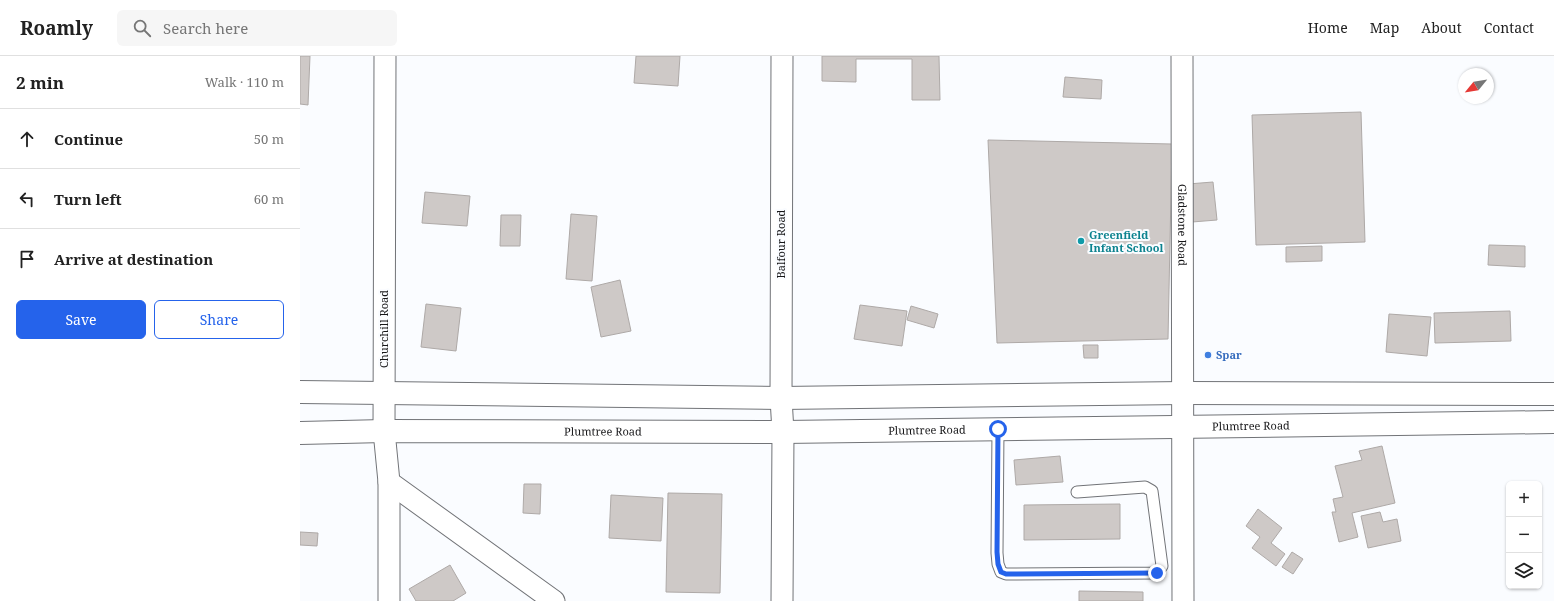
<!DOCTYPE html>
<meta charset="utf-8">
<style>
:root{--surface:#fff;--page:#f6f6f6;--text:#222;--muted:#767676;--line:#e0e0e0;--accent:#2563eb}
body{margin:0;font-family:"Noto Serif",serif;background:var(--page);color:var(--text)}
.controls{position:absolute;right:12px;bottom:12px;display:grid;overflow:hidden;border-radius:6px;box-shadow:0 1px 3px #0004}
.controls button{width:36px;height:36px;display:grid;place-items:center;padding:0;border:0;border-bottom:1px solid var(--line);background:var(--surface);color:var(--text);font:20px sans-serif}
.compass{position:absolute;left:1158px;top:12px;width:36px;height:36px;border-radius:50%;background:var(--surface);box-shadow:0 1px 3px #0004;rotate:240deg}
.stop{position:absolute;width:12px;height:12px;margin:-9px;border:3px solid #2563eb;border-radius:50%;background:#fff}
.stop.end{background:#2563eb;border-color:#fff;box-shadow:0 1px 4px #0008}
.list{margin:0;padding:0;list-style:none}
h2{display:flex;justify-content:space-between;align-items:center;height:52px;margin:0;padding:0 16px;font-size:17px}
h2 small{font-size:13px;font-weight:400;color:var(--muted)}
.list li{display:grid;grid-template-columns:26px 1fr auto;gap:12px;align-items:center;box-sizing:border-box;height:60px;padding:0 16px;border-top:1px solid var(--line)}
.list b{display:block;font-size:15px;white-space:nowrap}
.list em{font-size:13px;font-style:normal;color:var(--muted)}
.actions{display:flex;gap:8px;padding:12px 16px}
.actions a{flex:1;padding:9px 0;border:1px solid var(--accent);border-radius:6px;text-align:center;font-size:14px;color:var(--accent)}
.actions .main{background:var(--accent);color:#fff}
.icon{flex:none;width:22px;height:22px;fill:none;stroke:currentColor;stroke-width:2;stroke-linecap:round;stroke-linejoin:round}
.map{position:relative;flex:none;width:1254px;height:545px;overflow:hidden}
header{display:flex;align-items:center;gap:24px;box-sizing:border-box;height:56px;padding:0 20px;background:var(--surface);border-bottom:1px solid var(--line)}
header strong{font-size:19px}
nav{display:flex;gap:22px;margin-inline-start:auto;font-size:14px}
.search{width:280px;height:36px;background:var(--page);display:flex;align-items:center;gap:10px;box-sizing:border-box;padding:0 14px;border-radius:6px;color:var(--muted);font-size:15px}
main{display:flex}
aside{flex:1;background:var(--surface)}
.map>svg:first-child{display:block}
</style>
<header>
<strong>Roamly</strong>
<div class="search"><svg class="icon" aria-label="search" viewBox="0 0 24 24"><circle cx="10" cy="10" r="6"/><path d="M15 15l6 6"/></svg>Search here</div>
<nav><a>Home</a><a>Map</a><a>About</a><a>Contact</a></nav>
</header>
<main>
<aside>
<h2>2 min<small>Walk · 110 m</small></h2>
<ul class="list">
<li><svg class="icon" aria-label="ahead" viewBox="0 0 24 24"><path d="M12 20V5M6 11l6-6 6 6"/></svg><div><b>Continue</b></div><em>50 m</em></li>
<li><svg class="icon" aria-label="left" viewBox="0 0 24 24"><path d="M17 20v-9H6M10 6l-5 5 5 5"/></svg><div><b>Turn left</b></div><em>60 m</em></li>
<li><svg class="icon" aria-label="arrive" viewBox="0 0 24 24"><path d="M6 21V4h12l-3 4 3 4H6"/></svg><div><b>Arrive at destination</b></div></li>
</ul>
<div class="actions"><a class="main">Save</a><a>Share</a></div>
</aside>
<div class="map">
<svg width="1254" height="545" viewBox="0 0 1254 545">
<rect width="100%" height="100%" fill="#fafcff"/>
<g fill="#cec9c7" stroke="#aea9a7">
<polygon points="0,0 10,0 8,49 0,48"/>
<polygon points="336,0 380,0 378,30 334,27"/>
<polygon points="522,0 639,0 640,44 612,44 612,3 556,3 556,26 522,25"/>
<polygon points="765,21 802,24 801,43 763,41"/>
<polygon points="1061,56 1065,186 956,189 952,59"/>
<polygon points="688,84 872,88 868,283 697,287"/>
<polygon points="913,126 917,164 892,166 888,128"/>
<polygon points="125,136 170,140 167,170 122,167"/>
<polygon points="271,158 297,160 292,225 266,223"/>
<polygon points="201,159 221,159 220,190 200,190"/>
<polygon points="1189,189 1225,190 1225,211 1188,209"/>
<polygon points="1022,190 1022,205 986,206 986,191"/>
<polygon points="320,224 331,275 301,281 291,231"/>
<polygon points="126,248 161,252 156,295 121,291"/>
<polygon points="560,249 607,255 602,290 554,283"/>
<polygon points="611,250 638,258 634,272 607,264"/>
<polygon points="1210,255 1211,285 1135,287 1134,257"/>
<polygon points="1089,258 1131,261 1127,300 1086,296"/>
<polygon points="783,289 798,289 798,302 784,302"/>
<polygon points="1082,390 1095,447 1052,457 1058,481 1039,486 1032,456 1036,456 1033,443 1043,441 1035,410 1062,404 1059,395"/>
<polygon points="760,400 763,426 716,429 714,404"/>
<polygon points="224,428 241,428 240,458 223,457"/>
<polygon points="368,437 422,438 420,537 366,536"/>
<polygon points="311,439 363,442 361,485 309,482"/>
<polygon points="820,448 820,483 724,484 724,449"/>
<polygon points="958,453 982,472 971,487 985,498 976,510 952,492 960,481 946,470"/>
<polygon points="1080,456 1083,466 1097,463 1101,485 1068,492 1061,460"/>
<polygon points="0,476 18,477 17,490 0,489"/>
<polygon points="992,496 1003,503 993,518 982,511"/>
<polygon points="150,509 166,537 153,545 116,545 109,533"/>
<polygon points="779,535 843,536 843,545 779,545"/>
</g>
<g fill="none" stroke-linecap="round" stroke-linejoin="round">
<g stroke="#717377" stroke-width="13">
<polyline id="service" points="698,373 697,497 698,508 701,516 706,518 857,517 862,510 852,435 845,431 777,436"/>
</g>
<g stroke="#717377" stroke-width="23">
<g id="minor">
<polyline points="85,0 84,375 89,426 89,545"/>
<polyline points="482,0 481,342 483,376 482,545"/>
<path id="s1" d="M882,0l1,545"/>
<polyline points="89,426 254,545"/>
</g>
</g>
<g stroke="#717377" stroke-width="24">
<g id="trunk">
<polyline points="0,336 481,342 884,337 1254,338"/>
<path id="s2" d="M0,377l84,-2 399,1 771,-10"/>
</g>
</g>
<use href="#service" stroke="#fff" stroke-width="11"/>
<use href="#minor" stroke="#fff" stroke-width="21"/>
<use href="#trunk" stroke="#fff" stroke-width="22"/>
</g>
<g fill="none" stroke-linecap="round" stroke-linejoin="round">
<polyline stroke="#2563eb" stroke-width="5" points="698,373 697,496 698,508 701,516 706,518 857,517"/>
</g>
<circle fill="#0f9aa8" stroke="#fafcff" stroke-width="1.5" cx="781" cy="185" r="4"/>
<circle fill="#3f7fe0" stroke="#fafcff" stroke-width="1.5" cx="908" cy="299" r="4"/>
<g text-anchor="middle" stroke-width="4" stroke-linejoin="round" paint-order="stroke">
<g font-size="11" fill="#161618" stroke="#fafcff">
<text dy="4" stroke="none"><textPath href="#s1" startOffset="169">Gladstone Road</textPath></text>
<text transform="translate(481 188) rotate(-90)" y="4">Balfour Road</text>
<text transform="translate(84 273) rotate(-90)" y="4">Churchill Road</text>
<text dy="4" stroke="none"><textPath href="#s2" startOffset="951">Plumtree Road</textPath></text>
<text dy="4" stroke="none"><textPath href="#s2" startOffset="627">Plumtree Road</textPath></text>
<text dy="4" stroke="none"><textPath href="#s2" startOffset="303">Plumtree Road</textPath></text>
</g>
<g font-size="11" font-weight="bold" fill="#0d838f" stroke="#fafcff" text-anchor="start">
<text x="789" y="183">Greenfield<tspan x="789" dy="13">Infant School</tspan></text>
</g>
<g font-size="11" font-weight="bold" fill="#366cbe" stroke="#fafcff" text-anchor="start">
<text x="916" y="303">Spar</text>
</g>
</g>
</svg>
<div class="controls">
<button>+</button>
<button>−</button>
<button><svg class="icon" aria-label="layers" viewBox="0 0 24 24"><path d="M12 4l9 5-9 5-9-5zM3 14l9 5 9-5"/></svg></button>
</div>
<svg class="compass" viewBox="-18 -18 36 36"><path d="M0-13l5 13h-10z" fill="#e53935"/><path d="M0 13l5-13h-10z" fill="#767676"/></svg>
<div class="stop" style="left:698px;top:373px"></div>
<div class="stop end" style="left:857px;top:517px"></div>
</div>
</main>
